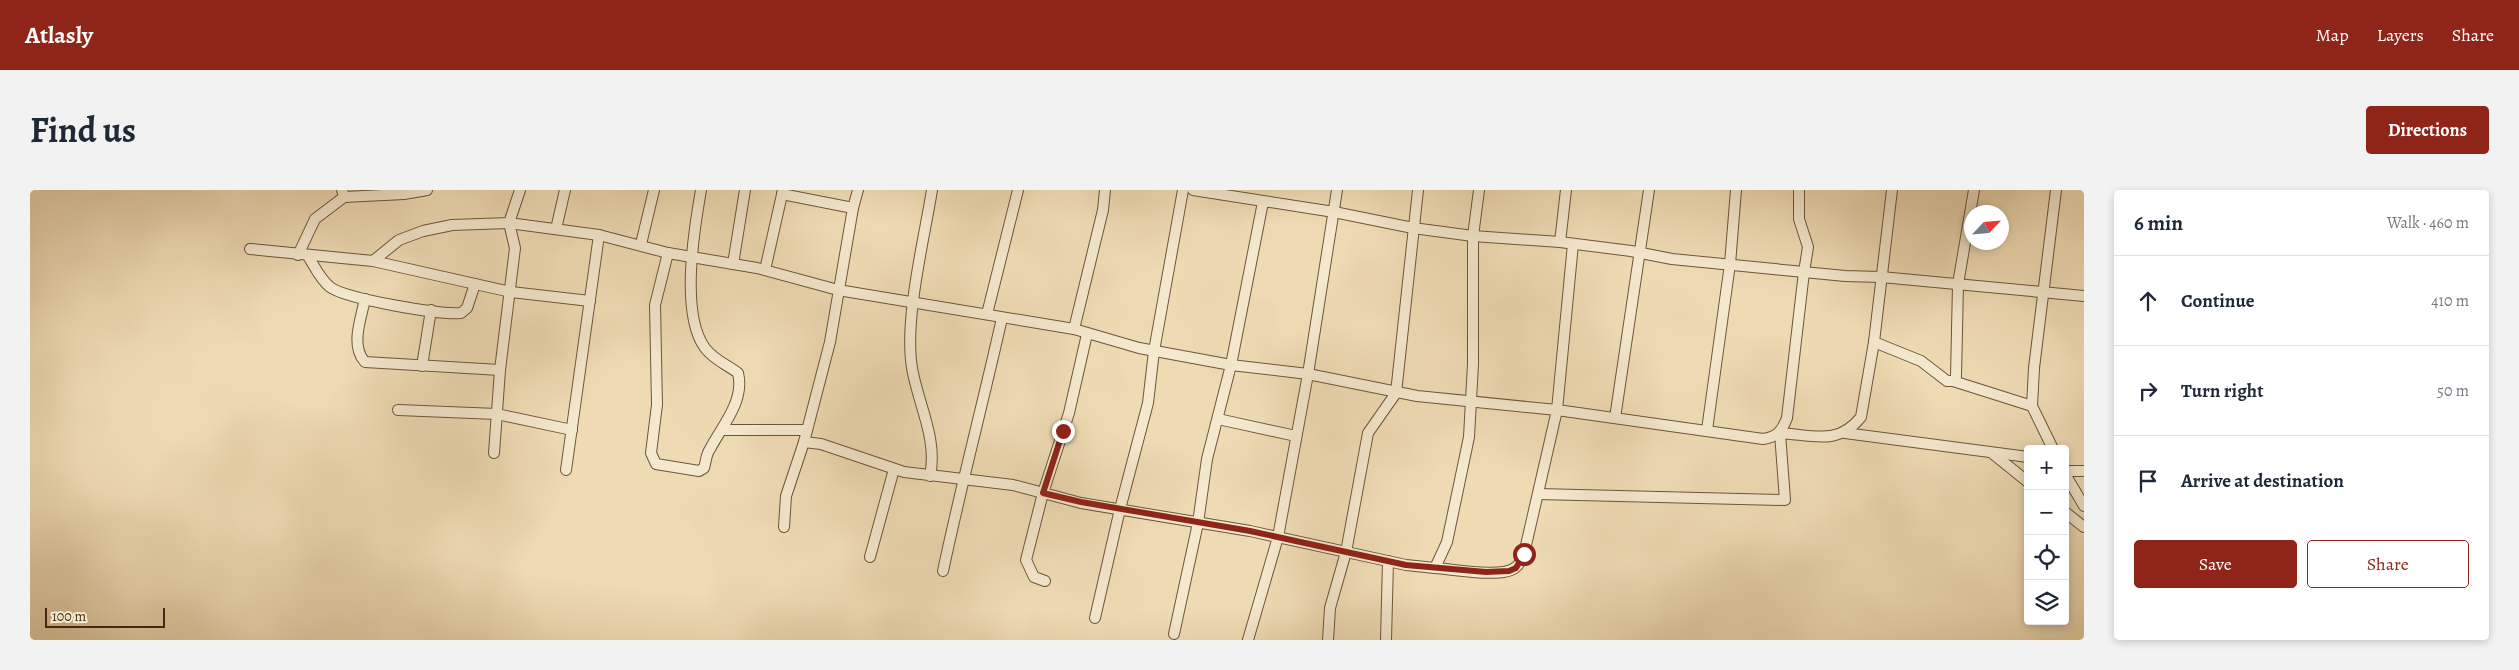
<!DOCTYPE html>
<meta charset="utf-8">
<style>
:root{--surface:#fff;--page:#f2f2f3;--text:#1f2937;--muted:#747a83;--line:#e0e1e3;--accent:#8f2418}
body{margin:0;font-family:Alegreya,serif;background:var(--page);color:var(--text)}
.controls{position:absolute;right:15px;bottom:15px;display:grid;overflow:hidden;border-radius:5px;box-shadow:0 2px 8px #0003}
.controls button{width:45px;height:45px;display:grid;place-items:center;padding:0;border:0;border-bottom:1px solid var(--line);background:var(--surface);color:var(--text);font:25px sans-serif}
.compass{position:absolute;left:1934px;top:15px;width:45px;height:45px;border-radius:50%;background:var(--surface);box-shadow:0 2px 8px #0003;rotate:64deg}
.scale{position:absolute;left:15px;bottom:12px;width:120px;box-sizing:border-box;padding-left:5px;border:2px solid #402a12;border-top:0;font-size:14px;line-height:18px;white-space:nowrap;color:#402a12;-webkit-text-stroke:4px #f4e8ce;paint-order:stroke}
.stop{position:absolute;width:15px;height:15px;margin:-11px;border:4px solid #8f2418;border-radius:50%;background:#fff}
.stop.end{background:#8f2418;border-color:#fff;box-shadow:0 1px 5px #0008}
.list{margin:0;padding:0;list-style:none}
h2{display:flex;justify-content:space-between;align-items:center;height:65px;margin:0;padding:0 20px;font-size:21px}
h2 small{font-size:16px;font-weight:400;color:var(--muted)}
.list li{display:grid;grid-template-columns:32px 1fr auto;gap:15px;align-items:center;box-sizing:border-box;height:90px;padding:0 20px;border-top:1px solid var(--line)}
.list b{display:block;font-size:19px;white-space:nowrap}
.list em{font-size:16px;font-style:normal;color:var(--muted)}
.actions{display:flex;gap:10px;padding:15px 20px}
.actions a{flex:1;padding:11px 0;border:1px solid var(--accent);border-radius:5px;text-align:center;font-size:18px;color:var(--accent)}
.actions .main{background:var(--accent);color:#fff}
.icon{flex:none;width:28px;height:28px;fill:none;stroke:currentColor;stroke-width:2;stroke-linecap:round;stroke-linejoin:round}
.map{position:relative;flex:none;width:2054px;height:450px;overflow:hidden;border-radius:5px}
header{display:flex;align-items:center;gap:30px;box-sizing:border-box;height:70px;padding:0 25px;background:var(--accent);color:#fff}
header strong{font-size:24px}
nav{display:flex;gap:28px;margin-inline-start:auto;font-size:18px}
.intro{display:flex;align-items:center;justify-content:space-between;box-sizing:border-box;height:120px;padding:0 30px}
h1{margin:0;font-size:35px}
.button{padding:12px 22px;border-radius:5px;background:var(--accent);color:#fff;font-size:18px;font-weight:700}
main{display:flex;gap:30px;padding:0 30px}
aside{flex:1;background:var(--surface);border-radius:5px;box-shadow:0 2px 8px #0003}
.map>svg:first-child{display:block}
</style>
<header>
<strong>Atlasly</strong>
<nav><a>Map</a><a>Layers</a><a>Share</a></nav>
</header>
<div class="intro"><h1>Find us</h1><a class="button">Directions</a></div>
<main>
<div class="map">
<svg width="2054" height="450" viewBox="0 0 2054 450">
<rect width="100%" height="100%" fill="#eedbb4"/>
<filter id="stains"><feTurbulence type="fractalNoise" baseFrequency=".004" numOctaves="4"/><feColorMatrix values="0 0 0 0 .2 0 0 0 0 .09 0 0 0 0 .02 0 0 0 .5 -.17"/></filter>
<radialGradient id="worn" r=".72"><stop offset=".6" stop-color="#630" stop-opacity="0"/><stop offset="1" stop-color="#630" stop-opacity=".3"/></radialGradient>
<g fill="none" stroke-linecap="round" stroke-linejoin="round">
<g stroke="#6c563a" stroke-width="12">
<g id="minor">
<polyline points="1163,0 1304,22 1383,38 1443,46 1530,52 1601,61 1642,69 1815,86 1851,87 2054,106"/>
<polyline points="1862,0 1844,152 1891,171 1917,191 1923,191 1926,187 1928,94 1944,0"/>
<polyline points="752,4 823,18"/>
<polyline points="314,7 374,4 397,0"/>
<polyline points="526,39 535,0"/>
<polyline points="1530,52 1536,0"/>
<polyline points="611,54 624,0"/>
<polyline points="220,59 343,71 369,50 393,41 422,35 479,33 569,45 638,63 727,78 808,100 1044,139 1073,20 1075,0"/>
<path d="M638,63l-13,52 2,100 -6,48 5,11 43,7 5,-3c2,-6 2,-14 6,-19 12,-23 35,-48 28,-76 -12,-9 -24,-13 -33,-25 -25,-34 -11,-118 -4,-158"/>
<polyline points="268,65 285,29 314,7 312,0"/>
<path d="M278,66c7,11 12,23 22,31 16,12 110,28 131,26l6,-5 8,-24"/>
<polyline points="343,71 481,102 560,111"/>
<polyline points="703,74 715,0"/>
<polyline points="735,80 753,0"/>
<path d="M335,109c-4,20 -15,47 0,63l135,8"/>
<polyline points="957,124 988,0"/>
<path d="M1044,139l65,19 92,17 77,9 109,22 140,14 206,29c14,-2 19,-8 24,-21l17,-146 4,-25 -9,-28v-29"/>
<polyline points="392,176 401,120"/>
<polyline points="1923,191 2002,216"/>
<polyline points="368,220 467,224 542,240"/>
<polyline points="1585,228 1619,0"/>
<polyline points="1188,229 1266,246"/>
<polyline points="692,240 777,240"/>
<polyline points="1677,240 1700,74 1706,0"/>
<polyline points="1815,243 1998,267"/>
<polyline points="774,252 791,254 874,282 983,295 1051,313 1220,341 1376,375 1405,378 1417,352 1439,247 1443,174 1443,46 1449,0"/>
<polyline points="2023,259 2002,216 2004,178 2026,0"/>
<polyline points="464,263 470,180 485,58 479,33 490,0"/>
<polyline points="1962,263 1998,292"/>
<polyline points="536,280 569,45"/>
<polyline points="2035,281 2054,281"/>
<polyline points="2035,284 2054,316"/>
<path d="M900,286c8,-37 -12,-72 -18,-108 -8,-49 12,-128 20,-178"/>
<path d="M1508,304l247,6 -5,-67c33,2 58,13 81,-16l13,-75"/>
<polyline points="2035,322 2054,337"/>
<polyline points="754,337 756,306 774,252 800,152 823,18 828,0"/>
<polyline points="840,367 864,279"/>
<path d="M1405,378c18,1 68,11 81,-1 4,-3 6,-9 8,-13l33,-144 16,-166"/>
<path d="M913,381c18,-85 40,-168 59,-253"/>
<polyline points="1015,391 1004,387 996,370 1013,303 1039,223 1057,144"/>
<polyline points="1065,428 1090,319 1118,213 1124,161 1153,0"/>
<polyline points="1144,444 1168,333 1177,269 1201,175 1233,12"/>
<polyline points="1218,450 1248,347 1278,184 1307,0"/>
<polyline points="1298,450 1300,418 1316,362 1338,243 1366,203 1388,0"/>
<polyline points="1356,450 1358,371"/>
</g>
</g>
<use href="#minor" stroke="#f4e8ce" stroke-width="10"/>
</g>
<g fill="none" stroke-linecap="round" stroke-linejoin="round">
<polyline stroke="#8f2418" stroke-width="6" points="1033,241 1013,303 1051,312 1220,341 1376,375 1456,382 1479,381 1486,378 1494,364"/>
</g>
<rect width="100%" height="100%" filter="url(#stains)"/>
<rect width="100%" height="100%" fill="url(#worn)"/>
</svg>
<div class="controls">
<button>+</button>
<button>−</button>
<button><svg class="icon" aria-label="locate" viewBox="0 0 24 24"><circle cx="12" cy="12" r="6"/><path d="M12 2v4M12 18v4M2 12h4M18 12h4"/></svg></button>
<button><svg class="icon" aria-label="layers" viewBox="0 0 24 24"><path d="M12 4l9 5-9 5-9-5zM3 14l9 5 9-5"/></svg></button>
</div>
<svg class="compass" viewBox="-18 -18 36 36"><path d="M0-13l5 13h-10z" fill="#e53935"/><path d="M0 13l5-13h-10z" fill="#747a83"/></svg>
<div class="scale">100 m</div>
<div class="stop" style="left:1494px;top:364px"></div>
<div class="stop end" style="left:1033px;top:241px"></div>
</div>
<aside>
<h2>6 min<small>Walk · 460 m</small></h2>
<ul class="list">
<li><svg class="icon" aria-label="ahead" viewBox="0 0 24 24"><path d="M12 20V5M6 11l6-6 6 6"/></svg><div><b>Continue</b></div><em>410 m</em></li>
<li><svg class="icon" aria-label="right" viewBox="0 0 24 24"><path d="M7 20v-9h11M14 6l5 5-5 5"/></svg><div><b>Turn right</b></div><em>50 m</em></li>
<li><svg class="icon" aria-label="arrive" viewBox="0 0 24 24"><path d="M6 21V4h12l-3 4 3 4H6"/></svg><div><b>Arrive at destination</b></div></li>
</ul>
<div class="actions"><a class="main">Save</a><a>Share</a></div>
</aside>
</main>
